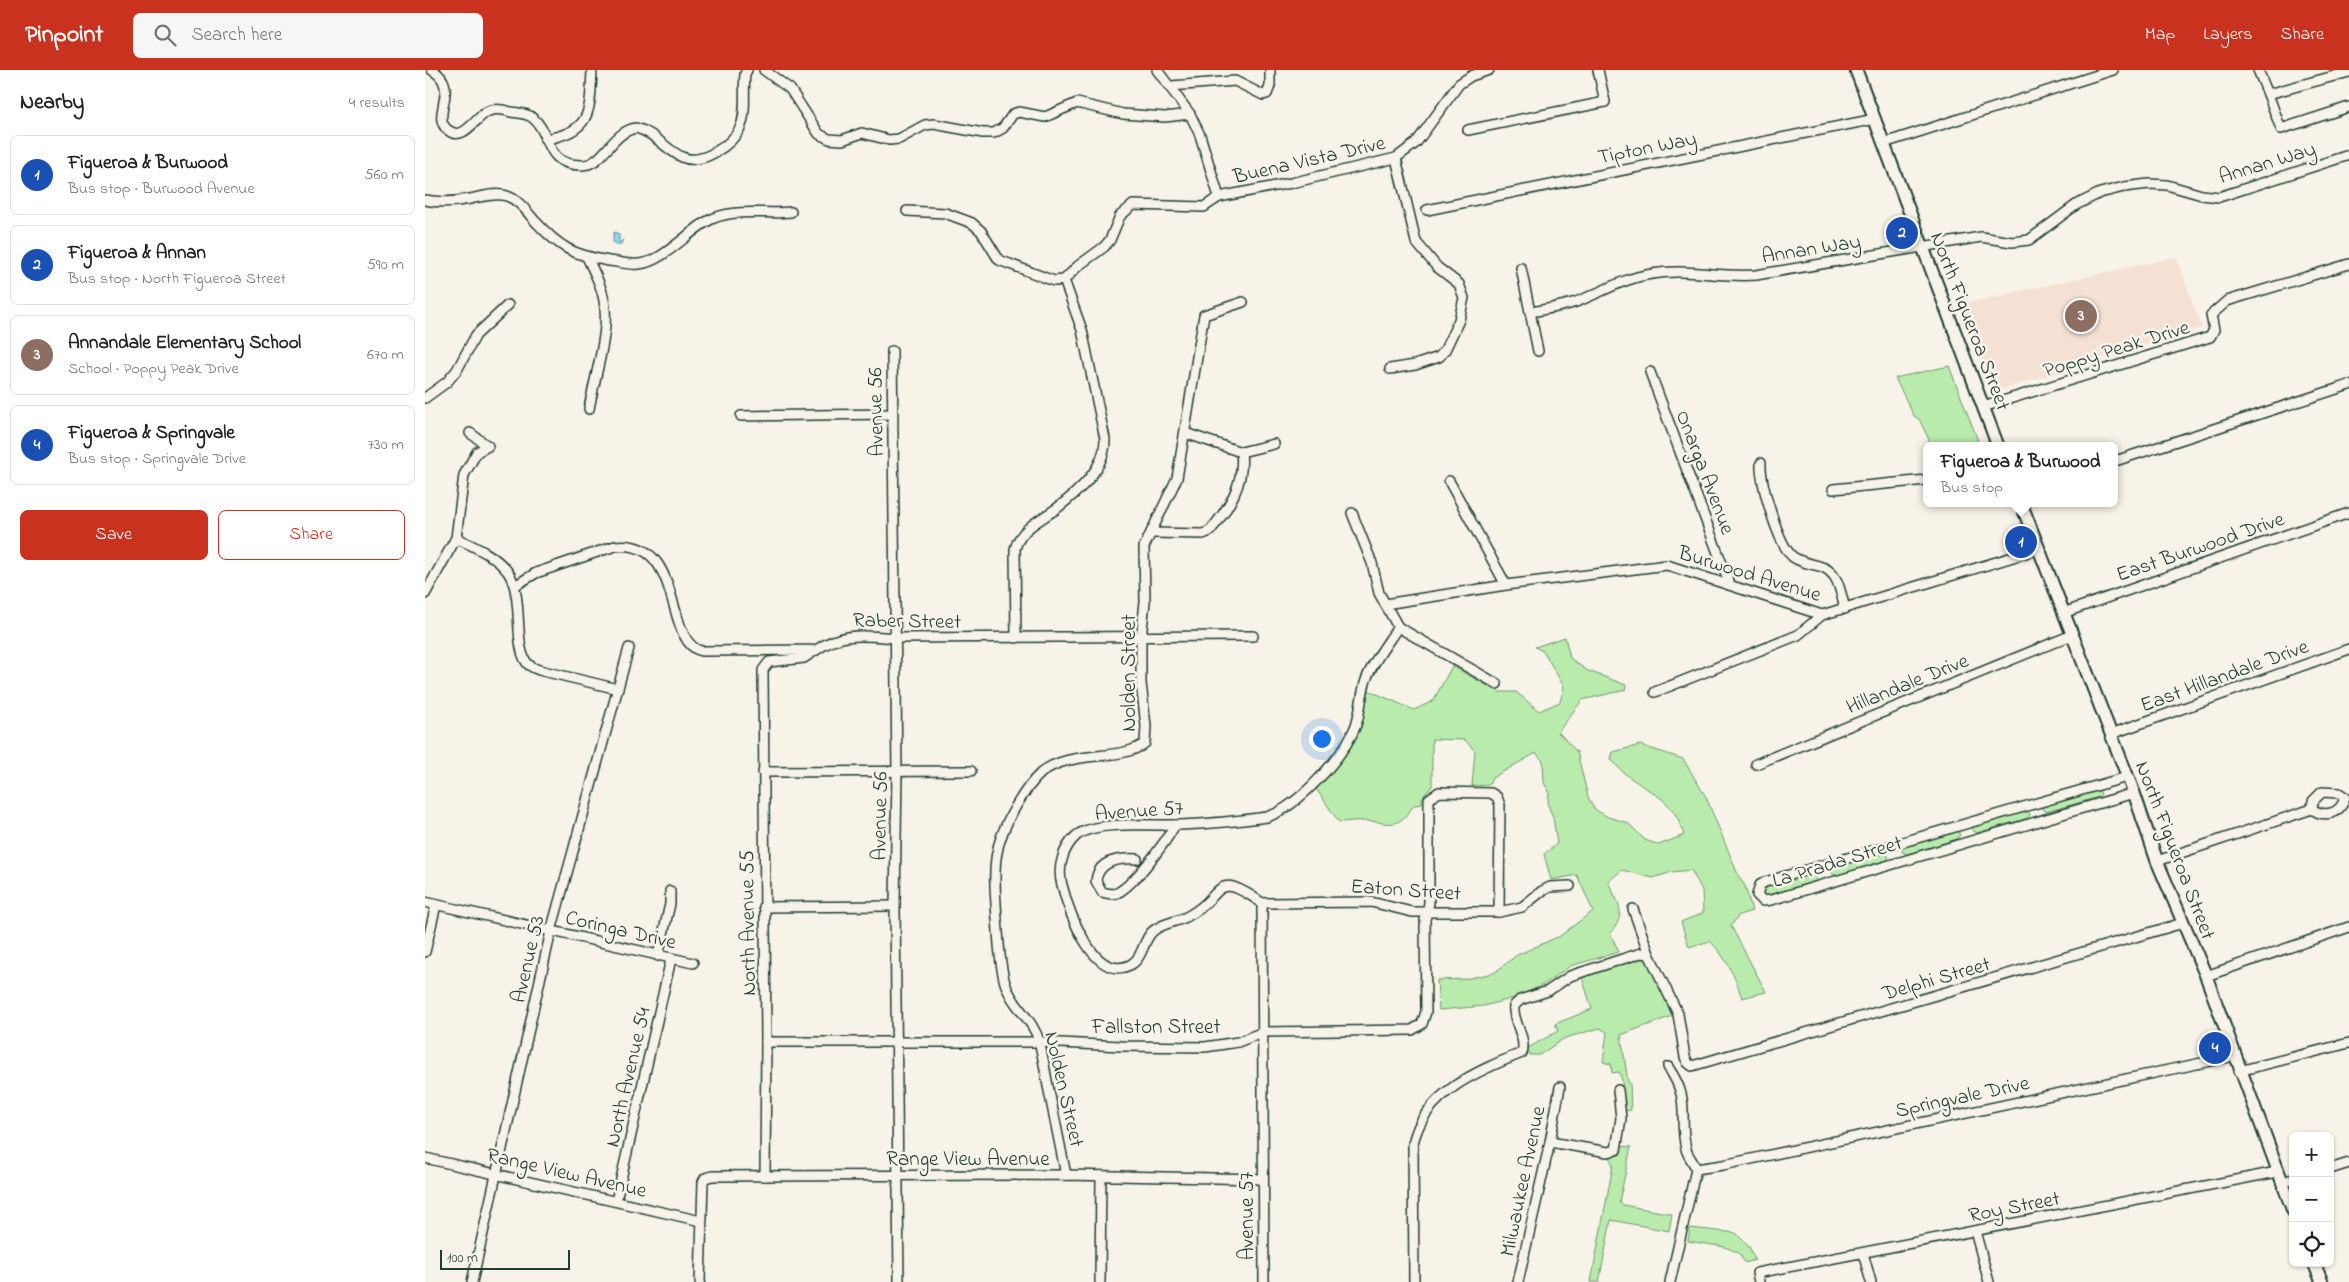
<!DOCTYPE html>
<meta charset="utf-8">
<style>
:root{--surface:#fff;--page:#f6f6f6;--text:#222;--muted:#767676;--line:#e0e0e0;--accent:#c8321e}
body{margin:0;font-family:"Indie Flower",sans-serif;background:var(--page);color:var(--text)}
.controls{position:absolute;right:15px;bottom:15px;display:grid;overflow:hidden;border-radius:8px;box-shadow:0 1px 4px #0004}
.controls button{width:45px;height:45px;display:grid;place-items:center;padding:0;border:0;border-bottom:1px solid var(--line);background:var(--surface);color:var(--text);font:25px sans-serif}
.scale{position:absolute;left:15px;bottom:12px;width:130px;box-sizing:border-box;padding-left:5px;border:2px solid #1f3d34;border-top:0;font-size:14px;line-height:18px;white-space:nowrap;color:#1f3d34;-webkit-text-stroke:4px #f7f3e8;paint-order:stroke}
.you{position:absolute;left:896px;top:668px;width:18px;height:18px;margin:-12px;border:4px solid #fff;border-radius:50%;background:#1a73e8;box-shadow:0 0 0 8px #1a73e833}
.badge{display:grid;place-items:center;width:32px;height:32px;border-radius:50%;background:var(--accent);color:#fff;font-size:16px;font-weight:700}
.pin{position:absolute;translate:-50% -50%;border:2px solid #fff;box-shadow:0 1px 5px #0006}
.popup{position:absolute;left:1498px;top:372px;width:195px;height:65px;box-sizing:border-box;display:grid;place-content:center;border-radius:8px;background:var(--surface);filter:drop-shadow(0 1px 4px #0005);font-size:16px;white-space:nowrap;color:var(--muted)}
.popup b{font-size:19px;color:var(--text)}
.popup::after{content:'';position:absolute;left:50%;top:100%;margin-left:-10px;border:10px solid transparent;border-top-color:var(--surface)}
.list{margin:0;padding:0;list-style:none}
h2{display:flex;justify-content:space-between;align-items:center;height:65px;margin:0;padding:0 20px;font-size:21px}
h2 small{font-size:16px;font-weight:400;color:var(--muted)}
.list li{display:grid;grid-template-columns:32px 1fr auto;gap:15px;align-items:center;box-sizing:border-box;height:80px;margin:0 10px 10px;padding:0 10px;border:1px solid var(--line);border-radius:8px}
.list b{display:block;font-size:19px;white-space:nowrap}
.list p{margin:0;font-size:16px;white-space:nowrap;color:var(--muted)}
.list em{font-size:16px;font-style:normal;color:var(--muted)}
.actions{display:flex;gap:10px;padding:15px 20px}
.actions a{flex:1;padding:11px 0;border:1px solid var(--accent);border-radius:8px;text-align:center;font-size:18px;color:var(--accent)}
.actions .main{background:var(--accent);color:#fff}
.icon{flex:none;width:28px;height:28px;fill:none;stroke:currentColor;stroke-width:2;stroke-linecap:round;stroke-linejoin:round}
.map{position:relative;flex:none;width:1924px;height:1212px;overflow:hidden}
header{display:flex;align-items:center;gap:30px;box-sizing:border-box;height:70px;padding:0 25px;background:var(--accent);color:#fff}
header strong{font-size:24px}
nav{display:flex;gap:28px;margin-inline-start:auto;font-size:18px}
.search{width:350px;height:45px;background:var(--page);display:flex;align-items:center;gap:12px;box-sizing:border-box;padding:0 18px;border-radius:8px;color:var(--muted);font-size:19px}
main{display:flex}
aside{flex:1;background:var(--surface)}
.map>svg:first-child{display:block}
</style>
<header>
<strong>Pinpoint</strong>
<div class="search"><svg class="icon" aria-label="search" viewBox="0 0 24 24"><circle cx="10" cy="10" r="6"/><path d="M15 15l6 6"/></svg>Search here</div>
<nav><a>Map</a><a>Layers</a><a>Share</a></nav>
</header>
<main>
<aside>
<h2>Nearby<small>4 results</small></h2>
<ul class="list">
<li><span class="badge" style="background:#1a4fb4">1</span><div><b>Figueroa &amp; Burwood</b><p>Bus stop · Burwood Avenue</p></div><em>560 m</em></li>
<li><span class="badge" style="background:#1a4fb4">2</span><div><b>Figueroa &amp; Annan</b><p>Bus stop · North Figueroa Street</p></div><em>590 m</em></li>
<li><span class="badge" style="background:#8d6e63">3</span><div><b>Annandale Elementary School</b><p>School · Poppy Peak Drive</p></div><em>670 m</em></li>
<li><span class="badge" style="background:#1a4fb4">4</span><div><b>Figueroa &amp; Springvale</b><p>Bus stop · Springvale Drive</p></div><em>730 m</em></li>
</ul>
<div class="actions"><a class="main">Save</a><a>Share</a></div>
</aside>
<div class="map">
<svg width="1924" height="1212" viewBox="0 0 1924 1212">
<rect width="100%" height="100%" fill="#f7f3e8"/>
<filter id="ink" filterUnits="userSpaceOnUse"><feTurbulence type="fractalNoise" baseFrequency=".02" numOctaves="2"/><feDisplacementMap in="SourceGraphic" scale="10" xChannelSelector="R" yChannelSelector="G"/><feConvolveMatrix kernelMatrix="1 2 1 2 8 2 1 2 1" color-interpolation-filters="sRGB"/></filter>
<g filter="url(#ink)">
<polygon fill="#f5e1d4" points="1751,187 1777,258 1569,322 1536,234"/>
<g fill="#b9ecac" stroke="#6c9470">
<polygon points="1524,296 1553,371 1542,376 1507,376 1494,349 1489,346 1470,308"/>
<path d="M1140,567l5,21 16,12 40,15 -1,5 -43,10 -24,32 19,20 11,45 6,12 14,8 20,6 17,17 14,5 25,-10c-11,-37 -28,-38 -56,-59 -6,-4 -12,-11 -17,-17l2,-7 27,-7 43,14 23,38 33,80 6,9 7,25 -13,4 -8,11 35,66 -24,6c-7,-22 -16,-41 -32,-57l-21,6 -8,-25 22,-9 -1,-23 -11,-20 -19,2 -19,6 -31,-8 -14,12c10,21 20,31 2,51l9,19 -49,14 -27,19 -29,13 -30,8 -45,4 -2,-30 28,-1 29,-6 23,-18 43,-19 33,-25 -16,-36 -26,5 -7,-26 13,-10 -4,-27 -5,-12 1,-14 -5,-8 -1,-22 -7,-8 -44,25 -3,7 -17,1 3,-35 -10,-11 -33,-1v47l-10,12v6l-8,1c-19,28 -24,16 -51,16 -8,-1 -16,1 -24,1l-25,-36 30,-35 24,-61 46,20 19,-9 19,-35 47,26h17l23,19 21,-9 4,-15 -20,-35 -9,-5z"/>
<polygon points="1672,718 1676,723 1674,727 1621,742 1617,739 1617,736"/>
<polygon points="1601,739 1605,744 1603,748 1552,763 1547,760 1550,754"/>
<polygon points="1530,760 1533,761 1535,765 1532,769 1482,784 1477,782 1478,776"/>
<polygon points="1457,782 1464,787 1462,790 1411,806 1407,803 1409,797"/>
<polygon points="1388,802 1391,803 1391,811 1340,826 1335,823 1337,818"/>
<polygon points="1218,887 1226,896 1247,946 1196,965 1203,1012 1205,1013 1206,1040 1199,1041 1197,1010 1194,1002 1187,1003 1186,994 1178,992 1182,962 1175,958 1140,968 1114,985 1105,985 1103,978 1133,961 1130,954 1167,939 1156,904"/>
<polygon points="1195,1076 1206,1077 1194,1132 1198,1135 1247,1144 1244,1161 1186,1150 1174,1212 1166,1212 1188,1095 1185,1089 1186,1085"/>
<polygon points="1265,1158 1311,1163 1325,1178 1330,1190 1320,1193 1314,1183 1300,1177 1263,1171"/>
</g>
<polygon fill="#8dd5ee" stroke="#6198a4" points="190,162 194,164 194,173 198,170 195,176 188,172 188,164"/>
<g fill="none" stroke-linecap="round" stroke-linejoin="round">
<g stroke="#1f3d34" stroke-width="12">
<g id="minor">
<path d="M7,0c30,17 -3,46 16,60 17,14 29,-18 44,-20 6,-1 13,0 19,2 7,1 16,1 22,6 19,16 11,47 48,47 23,1 30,-33 55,-37 19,5 29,21 46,29 19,9 50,-12 58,-29 7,-14 3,-38 5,-54l2,-4"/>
<polyline points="339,0 365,19 394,64 404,69 417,70 437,63 464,70 474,69 500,55 509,54 558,63 569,63 578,58 588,44 594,42 620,47 652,33 698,44 740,47 765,44"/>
<polyline points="732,0 765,44 775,65 794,127"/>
<polyline points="1833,0 1843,24 1924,2"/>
<polyline points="746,16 810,11 838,25 842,24 845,16 845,0"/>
<polyline points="1843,24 1856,59 1924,37"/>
<polyline points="1043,60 1180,32 1173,0"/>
<path d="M120,69c47,-7 45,-28 47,-69"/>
<polyline points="1459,73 1688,0"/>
<polyline points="794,127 866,113 971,88 991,73 1034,14 1046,6 1064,0"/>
<path d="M0,130c15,3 30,2 45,-1 11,-2 26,-7 37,-3 12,4 20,16 28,25 25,27 38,34 74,40 10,1 20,4 30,3 23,-2 47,-30 67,-42 25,-15 56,-7 85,-10"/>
<polyline points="1002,140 1450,49"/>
<polyline points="482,141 520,143 547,153 556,161 574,190 629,211 639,210"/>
<path d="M162,187c8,17 17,33 18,52 3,27 -11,71 -16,100"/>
<polyline points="1096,198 1113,281"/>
<path d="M1106,242c15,-3 30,-5 45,-10 26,-10 48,-24 76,-28 34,-6 69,4 104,1l225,-38 31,5 17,-2 47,-35 24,-12 24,-6 25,-3 18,1 35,10 17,2 130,-42"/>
<polyline points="467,281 472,702 470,836 474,1212"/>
<polyline points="965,299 990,295 1014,287 1020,280 1034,250 1039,228 1034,214 1012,197 991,172 971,88"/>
<polyline points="1225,302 1305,515"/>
<polyline points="0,328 22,312 32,300 51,265 83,235"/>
<polyline points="1558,337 1785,267 1789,260 1786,245 1802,231 1924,194"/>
<polyline points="316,346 468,344"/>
<polyline points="760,363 816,382 849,374"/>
<polyline points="1690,391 1924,315"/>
<path d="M1336,393c-1,19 17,82 32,94 7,5 17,7 26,9 20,5 21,25 26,43"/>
<polyline points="1024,411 1081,515"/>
<polyline points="1408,419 1502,410"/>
<polyline points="927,443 947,493 954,523 973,557 1072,614"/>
<path d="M727,463l51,1 7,-3c19,-23 35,-48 31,-79"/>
<path d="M31,468c19,9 39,17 52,34 17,24 4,78 21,93 3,2 7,4 10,5l79,19"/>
<path d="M91,515l20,-12 79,-27c70,-8 48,95 86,105l115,-1c28,-19 48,-14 80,-12l357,-2"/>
<polyline points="0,524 31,468 39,405 52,382 63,376 45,363"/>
<polyline points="960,534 1081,515 1242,495 1397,545 1614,479"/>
<polyline points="1638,543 1924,443"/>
<path d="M591,568l-1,-89c5,-20 25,-29 41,-40 22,-17 50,-41 49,-70l-23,-109 -18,-50 14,-14 26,-19 6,-7 10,-24 13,-11 71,2 15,-10"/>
<polyline points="1230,622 1373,565 1397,545"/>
<polyline points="1686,664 1924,579"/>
<polyline points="1331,694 1647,565"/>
<polyline points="338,702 546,701"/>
<polyline points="1702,707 1340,812 1335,815 1332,825 1338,831 1346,830 1709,723"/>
<polyline points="1887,739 1888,731 1897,722 1914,723 1920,727"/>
<path d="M1887,739c13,9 29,5 33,-12"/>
<path d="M712,789c-17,-1 -39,1 -41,22l6,11c4,1 10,3 15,1 18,-9 48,-50 58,-68"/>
<polyline points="1732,791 1887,739"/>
<polyline points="0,832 268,893"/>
<path d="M837,833c-51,-36 -36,-6 -74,13 -11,6 -26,7 -35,15 -10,8 -10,28 -23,34 -37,18 -62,-56 -68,-80 -5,-17 1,-37 14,-49 18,-16 80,-10 104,-11 29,-1 58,-4 87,-8 31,-10 78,-62 89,-92 5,-15 5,-31 10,-45 7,-19 21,-36 32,-53"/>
<polyline points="837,833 839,1212"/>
<polyline points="837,833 946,832 987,842 1074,842 1097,837 1117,821 1125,817 1145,816"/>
<polyline points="339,837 470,836"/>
<polyline points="1208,839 1224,884 1253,944 1260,987 1263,993 1267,996 1758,853"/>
<polyline points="0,882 11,835"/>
<polyline points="233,886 245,834 245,821"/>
<polyline points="1781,906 1924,857"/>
<polyline points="341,972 615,972 696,976 780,977 813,972 838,962 987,960 997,954 1001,942 1000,850 1004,833 1004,729 1014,722 1066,723 1072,727 1075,735 1074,842"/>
<path d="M1243,997c24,35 10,47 18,82 2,8 8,13 10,20l-26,113"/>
<polyline points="1814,1001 1924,973"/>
<polyline points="1125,1072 1183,1082 1191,1080 1196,1048 1193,1020"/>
<polyline points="0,1088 276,1151"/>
<polyline points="1271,1099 1298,1095 1809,986"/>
<polyline points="1905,1099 1924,1093"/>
<path d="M641,1105c-6,-30 -12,-59 -18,-89 -3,-15 -5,-30 -9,-45 -6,-22 -27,-35 -34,-58 -6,-21 -6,-43 -8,-64 -3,-47 -7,-70 19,-113 7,-12 14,-23 25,-33 28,-24 82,-11 104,-30l1,-17 -5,-43v-45l4,-36 -1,-55 33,-69 27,-163 39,-13"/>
<polyline points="340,1106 341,972 338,600 344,592 379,588 391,580"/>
<polyline points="1856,1112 1868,1109"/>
<polyline points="191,1131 246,889"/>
<polyline points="1550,1161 1564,1212"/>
<polyline points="1438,1183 1446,1212"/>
<polyline points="47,1212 126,861 204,578"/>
<polyline points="275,1212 278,1112 280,1108 287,1106 641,1105 838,1109"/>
<polyline points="675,1212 676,1106"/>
<path d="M989,1212l-1,-138c10,-51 66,-74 109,-91 5,-16 -10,-31 -8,-47l6,-6 28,-9 22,-15 71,-23 8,1"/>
<polyline points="1093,1212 1125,1072 1135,1017"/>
<polyline points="1334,1212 1332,1203 1852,1102"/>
</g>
</g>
<g stroke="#1f3d34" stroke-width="15">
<g id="major">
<polyline points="1431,0 1573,376"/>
<polyline points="1596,433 1709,723 1732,791 1781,906 1868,1141"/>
<polyline points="1889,1193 1897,1212"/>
</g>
</g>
<use href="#minor" stroke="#f7f3e8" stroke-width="9"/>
<use href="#major" stroke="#f7f3e8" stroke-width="11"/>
</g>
</g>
<g text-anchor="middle" stroke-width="5" stroke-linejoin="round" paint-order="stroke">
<g font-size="21" fill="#1f3d34" stroke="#f7f3e8">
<text transform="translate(1222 77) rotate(-11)" y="7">Tipton Way</text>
<text transform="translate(884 89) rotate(-13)" y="7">Buena Vista Drive</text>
<text transform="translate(1842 92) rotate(-17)" y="7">Annan Way</text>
<text transform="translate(1386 178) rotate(-9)" y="7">Annan Way</text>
<text transform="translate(1546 251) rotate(69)" y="7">North Figueroa Street</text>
<text transform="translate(1691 278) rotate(-17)" y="7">Poppy Peak Drive</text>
<text transform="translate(450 342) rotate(-91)" y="7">Avenue 56</text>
<text transform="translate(1281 402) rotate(69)" y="7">Onarga Avenue</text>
<text transform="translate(1775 476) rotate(-19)" y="7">East Burwood Drive</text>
<text transform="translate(1325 503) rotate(17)" y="7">Burwood Avenue</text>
<text transform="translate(482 550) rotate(1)" y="7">Raber Street</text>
<text transform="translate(703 603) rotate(-90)" y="7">Nolden Street</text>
<text transform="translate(1799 605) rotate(-20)" y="7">East Hillandale Drive</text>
<text transform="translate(1482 613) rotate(-22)" y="7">Hillandale Drive</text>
<text transform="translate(714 740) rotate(-4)" y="7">Avenue 57</text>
<text transform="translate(454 746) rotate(-89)" y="7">Avenue 56</text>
<text transform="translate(1751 780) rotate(69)" y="7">North Figueroa Street</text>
<text transform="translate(1412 791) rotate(-17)" y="7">La Prada Street</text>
<text transform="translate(981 819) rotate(4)" y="7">Eaton Street</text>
<text transform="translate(322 853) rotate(-91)" y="7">North Avenue 55</text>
<text transform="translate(196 859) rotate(13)" y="7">Coringa Drive</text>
<text transform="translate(102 889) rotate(-77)" y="7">Avenue 53</text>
<text transform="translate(1511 908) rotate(-16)" y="7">Delphi Street</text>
<text x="731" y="963">Fallston Street</text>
<text transform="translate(202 1007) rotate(-77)" y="7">North Avenue 54</text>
<text transform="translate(640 1019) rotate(77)" y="7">Nolden Street</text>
<text transform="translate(1537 1026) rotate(-12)" y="7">Springvale Drive</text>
<text x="543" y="1095">Range View Avenue</text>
<text transform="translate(142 1102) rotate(13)" y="7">Range View Avenue</text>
<text transform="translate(1097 1111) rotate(-78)" y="7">Milwaukee Avenue</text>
<text transform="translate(1589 1136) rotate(-11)" y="7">Roy Street</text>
<text transform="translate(821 1146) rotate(-90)" y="7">Avenue 57</text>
</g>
</g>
</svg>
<div class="controls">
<button>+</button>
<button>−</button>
<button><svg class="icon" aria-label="locate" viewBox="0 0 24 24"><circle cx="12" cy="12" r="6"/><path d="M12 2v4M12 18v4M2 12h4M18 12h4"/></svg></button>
</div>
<div class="scale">100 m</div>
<div class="you"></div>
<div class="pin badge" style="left:1596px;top:472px;background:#1a4fb4">1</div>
<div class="popup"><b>Figueroa &amp; Burwood</b>Bus stop</div>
<div class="pin badge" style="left:1477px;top:163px;background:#1a4fb4">2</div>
<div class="pin badge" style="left:1656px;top:246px;background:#8d6e63">3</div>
<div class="pin badge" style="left:1790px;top:978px;background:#1a4fb4">4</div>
</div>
</main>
